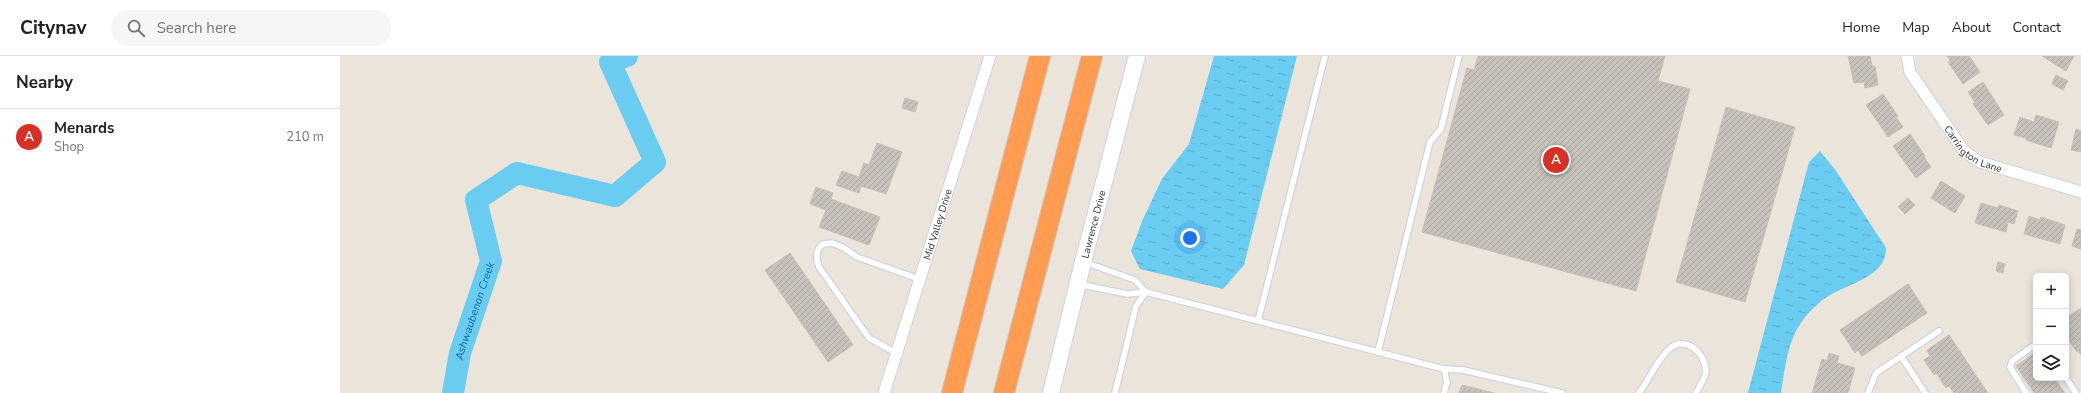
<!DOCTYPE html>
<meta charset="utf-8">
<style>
:root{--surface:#fff;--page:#f6f6f6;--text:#202124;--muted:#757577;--line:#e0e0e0;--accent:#d93025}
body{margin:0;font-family:"Nunito Sans",sans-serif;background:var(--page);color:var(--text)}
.controls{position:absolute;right:12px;bottom:12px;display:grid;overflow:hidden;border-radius:6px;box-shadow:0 2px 10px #0003}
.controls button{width:36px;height:36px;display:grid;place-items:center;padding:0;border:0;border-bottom:1px solid var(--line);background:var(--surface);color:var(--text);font:20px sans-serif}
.you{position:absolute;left:850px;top:182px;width:14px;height:14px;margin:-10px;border:3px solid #fff;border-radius:50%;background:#1a73e8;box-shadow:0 0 0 6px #1a73e833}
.badge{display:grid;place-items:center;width:26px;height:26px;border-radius:50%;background:var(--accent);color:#fff;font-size:13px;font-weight:700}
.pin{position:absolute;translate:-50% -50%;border:2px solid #fff;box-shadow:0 1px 4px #0006}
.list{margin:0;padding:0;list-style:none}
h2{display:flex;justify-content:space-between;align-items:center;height:52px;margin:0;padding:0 16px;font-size:17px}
h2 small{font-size:13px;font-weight:400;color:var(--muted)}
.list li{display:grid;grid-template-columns:26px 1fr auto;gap:12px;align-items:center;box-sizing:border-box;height:56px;padding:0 16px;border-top:1px solid var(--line)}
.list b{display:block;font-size:15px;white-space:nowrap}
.list p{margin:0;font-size:13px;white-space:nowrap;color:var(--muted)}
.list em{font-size:13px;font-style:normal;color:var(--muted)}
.icon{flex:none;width:22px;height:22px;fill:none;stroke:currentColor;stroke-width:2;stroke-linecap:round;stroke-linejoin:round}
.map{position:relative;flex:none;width:1741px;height:337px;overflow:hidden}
header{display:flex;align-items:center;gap:24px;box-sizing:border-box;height:56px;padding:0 20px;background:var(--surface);border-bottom:1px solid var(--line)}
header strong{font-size:19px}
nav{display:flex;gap:22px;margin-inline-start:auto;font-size:14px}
.search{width:280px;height:36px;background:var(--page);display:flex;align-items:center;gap:10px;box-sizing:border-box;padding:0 14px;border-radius:22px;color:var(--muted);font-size:15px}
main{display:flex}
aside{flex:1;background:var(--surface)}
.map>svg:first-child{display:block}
</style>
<header>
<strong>Citynav</strong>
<div class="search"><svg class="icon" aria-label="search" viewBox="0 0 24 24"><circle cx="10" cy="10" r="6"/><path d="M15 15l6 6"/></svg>Search here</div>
<nav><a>Home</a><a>Map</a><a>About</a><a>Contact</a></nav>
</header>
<main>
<aside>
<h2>Nearby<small></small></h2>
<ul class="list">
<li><span class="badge">A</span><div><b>Menards</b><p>Shop</p></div><em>210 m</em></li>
</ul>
</aside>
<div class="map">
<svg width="1741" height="337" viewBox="0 0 1741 337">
<defs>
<pattern id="water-ripples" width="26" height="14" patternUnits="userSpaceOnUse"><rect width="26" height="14" fill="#6accf0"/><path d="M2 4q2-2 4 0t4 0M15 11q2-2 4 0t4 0" fill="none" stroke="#5cafce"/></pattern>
<pattern id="building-hatch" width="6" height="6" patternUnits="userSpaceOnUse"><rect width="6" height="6" fill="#c6c1ba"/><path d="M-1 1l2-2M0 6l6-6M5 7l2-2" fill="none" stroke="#aaa6a0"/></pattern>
</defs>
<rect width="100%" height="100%" fill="#ebe4da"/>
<g fill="url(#water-ripples)">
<polygon points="874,0 957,0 904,209 883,233 800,213 791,195 803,163 822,123 849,88"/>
<path d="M1480,95l16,20 50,77c1,30 -42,36 -62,51 -7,5 -16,14 -21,21 -16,21 -18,49 -22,73h-33l61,-231z"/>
</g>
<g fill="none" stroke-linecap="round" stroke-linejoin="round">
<path stroke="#6accf0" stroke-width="22" id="s1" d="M113,337l7,-40 31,-92 -15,-61 41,-27 98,23 40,-34 -45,-100 17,-6"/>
</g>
<g fill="url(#building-hatch)" stroke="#c6c0b4">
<polygon points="1138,0 1325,0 1318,25 1350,33 1296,235 1082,176 1127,12 1134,14"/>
<polygon points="1508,0 1530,0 1532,10 1535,10 1538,29 1525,32 1524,26 1514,27"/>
<polygon points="1607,0 1629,0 1640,16 1623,28 1608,6 1610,4"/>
<polygon points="1702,0 1734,0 1726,15"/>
<polygon points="1716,19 1728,25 1723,34 1712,28"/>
<polygon points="1643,26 1664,59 1648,69 1633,48 1635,46 1628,36"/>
<polygon points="1543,38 1558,60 1556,61 1563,71 1548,81 1526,49"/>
<polygon points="565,42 578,46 575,56 562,52"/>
<polygon points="1386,51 1455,71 1405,246 1336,226"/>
<polygon points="1696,59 1719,66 1711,92 1686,84 1686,82 1674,79 1680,61 1694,66"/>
<polygon points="1736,73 1741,75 1741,96 1731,94"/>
<polygon points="1570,78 1585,100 1584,101 1591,111 1576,122 1553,90"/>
<polygon points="537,87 562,96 546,138 521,130 519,137 496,129 502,115 519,121 524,107 529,109"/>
<polygon points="1601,125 1625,140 1615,157 1591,142"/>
<polygon points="476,131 493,137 491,143 540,161 529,189 479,171 486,154 470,148"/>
<polygon points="1568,142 1575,149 1565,158 1558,151"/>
<polygon points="1641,147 1658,152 1659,149 1678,155 1674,168 1668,166 1666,176 1635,167"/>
<polygon points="1689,160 1700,164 1701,161 1725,169 1720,188 1684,178"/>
<polygon points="1737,173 1741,174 1741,193 1732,190"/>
<polygon points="450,197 513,289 488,306 425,214"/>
<polygon points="1658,206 1665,208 1663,217 1656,215"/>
<polygon points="1568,228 1587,257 1522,300 1518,294 1515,297 1500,274"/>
<polygon points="1741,252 1741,299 1738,295 1737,296 1726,281 1726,262"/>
<polygon points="1609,279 1648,337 1614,337 1609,330 1606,332 1596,317 1594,319 1584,304 1590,300 1587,294"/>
<polygon points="1696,296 1696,322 1714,322 1725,337 1694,337 1676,310"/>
<polygon points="1489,297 1499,300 1497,307 1515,312 1508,337 1472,337 1482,303 1487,305"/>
<polygon points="1122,329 1154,337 1119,337"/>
</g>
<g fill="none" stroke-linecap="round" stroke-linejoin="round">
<g stroke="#cfd3e2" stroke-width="8">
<g id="service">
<polyline points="744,206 795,224 806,236"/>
<polyline points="738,228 787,238 806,236 1104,313 1107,326 1104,337"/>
<polyline points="918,265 985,0"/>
<polyline points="1038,296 1090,86 1101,73 1119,0"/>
<path d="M556,297l-27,-15 -50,-71c-3,-8 -4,-17 4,-23l9,-1 12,5 13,9 62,22"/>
<polyline points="1561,300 1585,337"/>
<polyline points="1104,313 1123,314 1222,337"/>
<polyline points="1726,322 1736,337"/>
<polyline points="775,337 796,250 806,236"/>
<path d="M1299,337c10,-13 17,-31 29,-43 16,-16 37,2 38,21 0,6 -7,16 -10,22"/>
<polyline points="1528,337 1536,317 1599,275"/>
<polyline points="1686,337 1670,311 1672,305 1696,288"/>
</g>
</g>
<g stroke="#cfd3e2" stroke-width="13">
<g id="minor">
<path id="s2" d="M1567,0l3,16 54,79 16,11 101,30"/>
<path id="s3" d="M544,337l106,-337"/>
</g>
</g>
<g stroke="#cfd3e2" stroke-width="18">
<g id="secondary">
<path id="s4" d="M711,337l32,-131 54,-206"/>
</g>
</g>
<g stroke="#c7c7c7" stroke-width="22">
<g id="motorway">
<polyline points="612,337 700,0"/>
<polyline points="664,337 752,0"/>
</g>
</g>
<use href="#service" stroke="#fff" stroke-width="5.5"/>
<use href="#minor" stroke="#fff" stroke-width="11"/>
<use href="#secondary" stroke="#fff" stroke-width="16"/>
<use href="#motorway" stroke="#ff9c51" stroke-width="20"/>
</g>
<g text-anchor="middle" stroke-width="3.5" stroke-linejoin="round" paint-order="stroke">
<g font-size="10" fill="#282828" stroke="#fff">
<text dy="4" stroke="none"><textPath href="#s2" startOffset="118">Carrington Lane</textPath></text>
<text dy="4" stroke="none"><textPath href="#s3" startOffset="177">Mid Valley Drive</textPath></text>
<text dy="4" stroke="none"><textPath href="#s4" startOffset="174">Lawrence Drive</textPath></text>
</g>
<g font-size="11" font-style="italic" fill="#0b699a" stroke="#fff">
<text dy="4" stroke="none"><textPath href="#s1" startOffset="85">Ashwaubenon Creek</textPath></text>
</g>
</g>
</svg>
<div class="controls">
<button>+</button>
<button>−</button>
<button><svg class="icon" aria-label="layers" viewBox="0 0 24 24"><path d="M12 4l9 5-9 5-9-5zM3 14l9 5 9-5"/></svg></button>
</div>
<div class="you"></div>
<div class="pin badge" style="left:1216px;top:104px">A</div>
</div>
</main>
